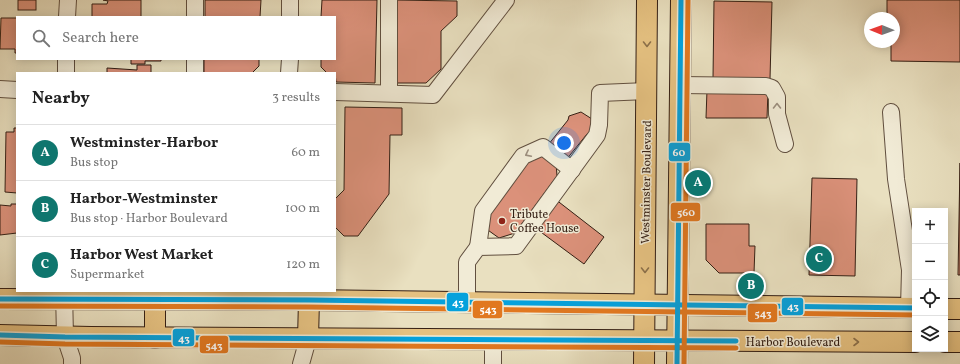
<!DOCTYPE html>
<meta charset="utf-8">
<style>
:root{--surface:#fff;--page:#f2f2f2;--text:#222;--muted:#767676;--line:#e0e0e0;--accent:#0f766e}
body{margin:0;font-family:Vollkorn,serif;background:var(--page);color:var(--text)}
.controls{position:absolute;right:12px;bottom:12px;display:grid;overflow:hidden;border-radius:0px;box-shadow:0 2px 10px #0003}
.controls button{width:36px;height:36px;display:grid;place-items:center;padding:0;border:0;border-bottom:1px solid var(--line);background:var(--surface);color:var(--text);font:20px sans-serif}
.compass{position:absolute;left:864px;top:12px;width:36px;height:36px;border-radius:50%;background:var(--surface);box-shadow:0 2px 10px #0003;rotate:271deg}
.you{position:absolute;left:564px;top:143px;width:14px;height:14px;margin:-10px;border:3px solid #fff;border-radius:50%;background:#1a73e8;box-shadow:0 0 0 6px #1a73e833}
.badge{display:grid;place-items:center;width:26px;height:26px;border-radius:50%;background:var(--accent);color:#fff;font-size:13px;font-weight:700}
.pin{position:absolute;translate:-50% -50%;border:2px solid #fff;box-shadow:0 1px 4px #0006}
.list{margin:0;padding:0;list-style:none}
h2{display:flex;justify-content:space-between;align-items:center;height:52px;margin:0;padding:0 16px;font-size:17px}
h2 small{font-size:13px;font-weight:400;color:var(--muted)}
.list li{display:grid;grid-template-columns:26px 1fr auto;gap:12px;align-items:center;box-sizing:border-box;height:56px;padding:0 16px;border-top:1px solid var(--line)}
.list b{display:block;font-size:15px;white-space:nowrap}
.list p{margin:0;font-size:13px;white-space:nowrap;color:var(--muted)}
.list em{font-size:13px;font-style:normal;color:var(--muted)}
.icon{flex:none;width:22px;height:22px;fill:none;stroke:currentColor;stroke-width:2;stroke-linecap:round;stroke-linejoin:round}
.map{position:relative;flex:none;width:960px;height:364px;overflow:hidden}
.search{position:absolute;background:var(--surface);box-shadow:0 2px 10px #0003;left:16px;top:16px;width:320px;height:44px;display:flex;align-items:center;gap:10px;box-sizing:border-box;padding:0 14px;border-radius:0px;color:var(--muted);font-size:15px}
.panel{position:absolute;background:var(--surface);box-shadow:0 2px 10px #0003;left:16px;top:72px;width:320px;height:220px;border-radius:0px}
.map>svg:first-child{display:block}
</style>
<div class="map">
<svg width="960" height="364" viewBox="0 0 960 364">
<rect width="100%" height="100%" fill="#e9e0c0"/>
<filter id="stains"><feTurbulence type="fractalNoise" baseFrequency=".005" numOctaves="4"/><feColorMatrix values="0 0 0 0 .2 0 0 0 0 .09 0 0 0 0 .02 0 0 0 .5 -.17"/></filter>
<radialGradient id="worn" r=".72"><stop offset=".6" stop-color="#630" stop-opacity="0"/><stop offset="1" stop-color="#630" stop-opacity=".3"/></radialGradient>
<g fill="#db917a" stroke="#341f14">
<rect x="18" y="0" width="18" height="10"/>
<polygon points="103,0 141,0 141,17 92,17 92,4 107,4 108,1"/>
<polygon points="205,0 261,0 260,17 205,17"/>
<polygon points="322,0 377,0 375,83 336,82 335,73 327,73 321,67 321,59 335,59 335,17 321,17"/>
<polygon points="396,0 457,1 457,16 441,31 441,69 426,83 395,83"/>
<polygon points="887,0 960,0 960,62 891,61 891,42 894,42 894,18 887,18"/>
<polygon points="714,1 772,2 770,79 713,78"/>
<polygon points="1,18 17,18 17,53 15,53 15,49 0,49"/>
<polygon points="131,59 161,59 161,61 145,61 145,64 131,64"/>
<polygon points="204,59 259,59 259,66 252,73 204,73"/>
<polygon points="137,65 151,65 151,73 107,73 107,68 137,70"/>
<polygon points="707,90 768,91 767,118 706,118"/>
<polygon points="345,107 402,108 402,135 390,135 389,194 358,236 344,236 335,227 335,199 344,190"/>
<polygon points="581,112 592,119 591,132 587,134 566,160 548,145 568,120 569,116"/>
<polygon points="14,128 17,128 17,193 5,192 6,132 14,132"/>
<polygon points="544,152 556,162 557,176 515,233 499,238 485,228 488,213 529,158"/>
<polygon points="960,163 960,275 958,275"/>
<polygon points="812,178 857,179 855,276 809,275"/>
<polygon points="555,199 604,237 584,264 534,227"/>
<polygon points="11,204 17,204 17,233 0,235 0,205 11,206"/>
<polygon points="706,224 749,224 749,246 755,246 754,273 719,273 706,260"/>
</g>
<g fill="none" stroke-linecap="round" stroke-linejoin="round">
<g stroke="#614f3f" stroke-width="18">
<g id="minor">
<polyline points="67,17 68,0"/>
<polyline points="195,17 195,0"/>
<polyline points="290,17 290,0"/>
<polyline points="66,73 66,59"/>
<polyline points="195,73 195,59"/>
<polyline points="289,73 290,59"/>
<polyline points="680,85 766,86 772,88 777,97 777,114 785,144"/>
<polyline points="0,89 17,90"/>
<polyline points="335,92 433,95 506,0"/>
<polyline points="389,93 389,0"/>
<polyline points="891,112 896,179 910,270 909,308"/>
<polyline points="478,247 483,211 523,156 543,147 572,170"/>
<polyline points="64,291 65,337 72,358 72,364"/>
<polyline points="467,302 467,262 478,247 516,246 597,135 599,125 600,93 647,91"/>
<polyline points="301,364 308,339"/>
<polyline points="493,364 493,340"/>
</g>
</g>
<g stroke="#341f14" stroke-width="22">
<g id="major">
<polyline points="0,299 309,300 915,308"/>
<polyline points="945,309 960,309"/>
<polyline points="0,335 91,337 915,342"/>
<polyline points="155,338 155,300"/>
<polyline points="308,339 309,300"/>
<polyline points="945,342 960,342"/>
<polyline points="644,364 647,0"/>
<polyline points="677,364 681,0"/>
</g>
</g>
<use href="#minor" stroke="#f1ebd6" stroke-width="16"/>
<use href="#major" stroke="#e4c080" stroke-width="20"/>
<g stroke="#f1ebd6" stroke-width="8">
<g id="bus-1">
<polyline points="0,299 309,300 915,308"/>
<polyline points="0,335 65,337 736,341"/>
</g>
</g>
<g stroke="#f1ebd6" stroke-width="8">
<g id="bus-2">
<polyline points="0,306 309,307 915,315"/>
<polyline points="0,342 65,344 736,348"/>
</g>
</g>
<g stroke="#f1ebd6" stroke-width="8">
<polyline id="bus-3" points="677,364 681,0"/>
</g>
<g stroke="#f1ebd6" stroke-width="8">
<polyline id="bus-4" points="684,364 688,0"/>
</g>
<use href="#bus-1" stroke="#05a1dc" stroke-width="5"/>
<use href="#bus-2" stroke="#e17820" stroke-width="5"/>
<use href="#bus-3" stroke="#05a1dc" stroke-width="5"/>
<use href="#bus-4" stroke="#e17820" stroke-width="5"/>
</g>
<defs><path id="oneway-chevron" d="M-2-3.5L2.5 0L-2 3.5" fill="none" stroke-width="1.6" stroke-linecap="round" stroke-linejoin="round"/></defs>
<g stroke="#8c704a">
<use href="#oneway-chevron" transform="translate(647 44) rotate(90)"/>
<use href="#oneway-chevron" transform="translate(645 270) rotate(90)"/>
<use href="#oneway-chevron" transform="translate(856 342)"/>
</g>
<g stroke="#9c8f7f">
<use href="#oneway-chevron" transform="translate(777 106) rotate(-90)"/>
<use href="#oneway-chevron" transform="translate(528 154) rotate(153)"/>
</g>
<circle fill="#8f2418" stroke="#f1ebd6" stroke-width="1.5" cx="502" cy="221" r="4"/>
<g text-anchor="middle" stroke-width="3" stroke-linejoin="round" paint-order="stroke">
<g font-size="12" fill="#341f14" stroke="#f1ebd6">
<text transform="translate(646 182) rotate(-89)" y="4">Westminster Boulevard</text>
<text x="793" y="346">Harbor Boulevard</text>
</g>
<g font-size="12" fill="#341f14" stroke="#f1ebd6" text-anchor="start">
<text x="510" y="218">Tribute<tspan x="510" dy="14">Coffee House</tspan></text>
</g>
</g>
<g stroke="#f1ebd6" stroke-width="1.5">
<rect x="668" y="142" width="23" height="20" rx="4" fill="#05a1dc"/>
<rect x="670" y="202" width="31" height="20" rx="4" fill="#e17820"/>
<rect x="446" y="292" width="23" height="20" rx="4" fill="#05a1dc"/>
<rect x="781" y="297" width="23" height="19" rx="4" fill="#05a1dc"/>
<rect x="472" y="300" width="31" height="19" rx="4" fill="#e17820"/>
<rect x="747" y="303" width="31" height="20" rx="4" fill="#e17820"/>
<rect x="172" y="328" width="23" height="19" rx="4" fill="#05a1dc"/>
<rect x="199" y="335" width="30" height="19" rx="4" fill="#e17820"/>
</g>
<g font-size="11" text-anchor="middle" font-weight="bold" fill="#fff">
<text x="679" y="156">60</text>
<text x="686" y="216">560</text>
<text x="458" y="306">43</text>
<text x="793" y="310">43</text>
<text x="488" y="313">543</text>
<text x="763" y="317">543</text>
<text x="184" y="342">43</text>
<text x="214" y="349">543</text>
</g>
<rect width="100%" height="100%" filter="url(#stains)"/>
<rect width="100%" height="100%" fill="url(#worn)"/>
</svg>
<div class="controls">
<button>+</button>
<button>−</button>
<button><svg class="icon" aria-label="locate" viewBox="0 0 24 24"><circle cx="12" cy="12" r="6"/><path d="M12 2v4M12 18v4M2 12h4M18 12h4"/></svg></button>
<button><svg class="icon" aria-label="layers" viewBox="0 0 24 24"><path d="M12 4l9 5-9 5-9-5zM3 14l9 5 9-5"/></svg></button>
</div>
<svg class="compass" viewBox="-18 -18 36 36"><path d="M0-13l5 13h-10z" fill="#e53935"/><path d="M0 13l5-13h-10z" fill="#767676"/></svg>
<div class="you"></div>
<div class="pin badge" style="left:698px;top:183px">A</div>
<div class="pin badge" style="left:751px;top:286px">B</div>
<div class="pin badge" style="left:819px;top:259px">C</div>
<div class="search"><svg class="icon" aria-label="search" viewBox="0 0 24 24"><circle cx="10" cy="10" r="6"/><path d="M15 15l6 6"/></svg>Search here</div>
<section class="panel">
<h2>Nearby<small>3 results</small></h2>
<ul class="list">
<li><span class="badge">A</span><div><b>Westminster-Harbor</b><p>Bus stop</p></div><em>60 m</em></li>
<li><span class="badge">B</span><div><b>Harbor-Westminster</b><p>Bus stop · Harbor Boulevard</p></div><em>100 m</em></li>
<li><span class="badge">C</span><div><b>Harbor West Market</b><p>Supermarket</p></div><em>120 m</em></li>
</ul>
</section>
</div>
